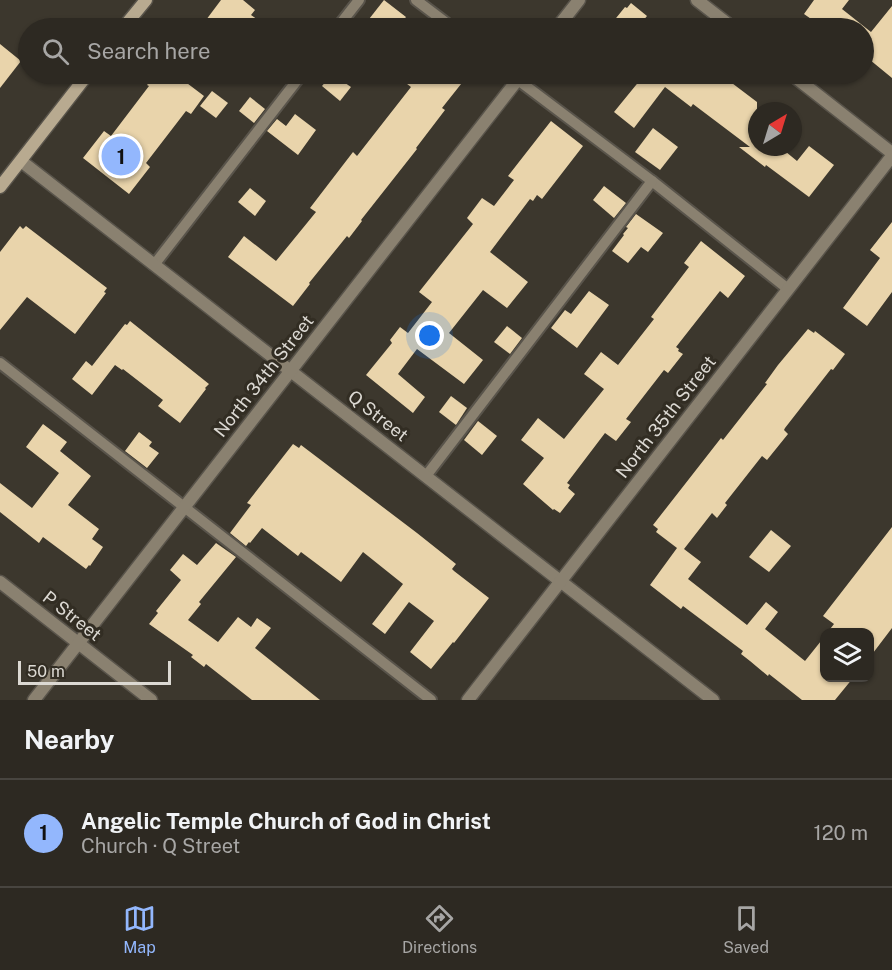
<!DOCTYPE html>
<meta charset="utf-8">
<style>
:root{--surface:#2d2922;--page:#39352f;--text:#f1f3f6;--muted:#a7a6a5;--line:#484540;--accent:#93b7fd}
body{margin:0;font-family:"Public Sans",sans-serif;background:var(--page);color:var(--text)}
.controls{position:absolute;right:18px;bottom:18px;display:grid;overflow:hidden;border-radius:12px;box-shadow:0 2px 4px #0004}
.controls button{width:54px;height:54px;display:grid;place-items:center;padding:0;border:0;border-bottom:2px solid var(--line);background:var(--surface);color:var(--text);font:30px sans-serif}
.compass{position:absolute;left:748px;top:102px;width:54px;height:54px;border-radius:50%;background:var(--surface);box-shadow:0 2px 4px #0004;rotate:38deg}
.scale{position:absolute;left:18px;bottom:15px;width:153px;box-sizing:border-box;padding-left:6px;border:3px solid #dcd9d3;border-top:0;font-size:16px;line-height:21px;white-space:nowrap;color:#dcd9d3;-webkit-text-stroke:4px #322d23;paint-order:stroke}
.you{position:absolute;left:430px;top:336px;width:21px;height:21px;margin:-15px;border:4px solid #fff;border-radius:50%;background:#1a73e8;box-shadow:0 0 0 9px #1a73e833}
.badge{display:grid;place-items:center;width:39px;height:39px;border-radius:50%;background:var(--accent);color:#111;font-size:20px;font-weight:700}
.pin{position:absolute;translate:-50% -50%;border:3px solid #fff;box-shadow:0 2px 6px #0006}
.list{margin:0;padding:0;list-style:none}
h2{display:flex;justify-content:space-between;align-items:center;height:78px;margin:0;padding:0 24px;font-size:26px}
h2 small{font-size:20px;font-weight:400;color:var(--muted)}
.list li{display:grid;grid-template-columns:39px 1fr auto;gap:18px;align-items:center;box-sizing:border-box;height:108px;padding:0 24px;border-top:2px solid var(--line)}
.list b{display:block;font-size:22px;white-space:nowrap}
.list p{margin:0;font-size:20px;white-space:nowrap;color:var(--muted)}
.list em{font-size:20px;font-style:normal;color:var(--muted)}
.icon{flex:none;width:33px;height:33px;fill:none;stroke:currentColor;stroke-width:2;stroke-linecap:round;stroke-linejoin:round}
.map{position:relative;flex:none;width:892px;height:700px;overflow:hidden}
.search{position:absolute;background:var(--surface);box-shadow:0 2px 4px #0004;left:18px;right:18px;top:18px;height:66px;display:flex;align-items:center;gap:15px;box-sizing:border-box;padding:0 21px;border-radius:33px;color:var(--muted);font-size:22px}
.sheet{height:186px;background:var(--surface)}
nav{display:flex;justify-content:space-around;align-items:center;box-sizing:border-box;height:84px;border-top:2px solid var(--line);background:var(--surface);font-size:16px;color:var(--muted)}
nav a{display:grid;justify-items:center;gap:3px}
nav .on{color:var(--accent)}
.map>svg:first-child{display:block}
</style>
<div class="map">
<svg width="892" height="700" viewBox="0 0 892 700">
<rect width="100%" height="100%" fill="#3c372d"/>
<g fill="#e9d4ab">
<polygon points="221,0 243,0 255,10 251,15 269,28 200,28"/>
<polygon points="384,0 406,17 397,28 362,28"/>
<polygon points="814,0 849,0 842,9 871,32 892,6 892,78 864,55 864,28 824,28 804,14"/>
<polygon points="631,3 647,16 637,28 608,28 625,7 627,8"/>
<polygon points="0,44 21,61 0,88"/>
<polygon points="156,74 175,74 204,96 191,114 186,111 146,163 150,167 129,194 83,158 104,131 111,136 149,86 147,85"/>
<polygon points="332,74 351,87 340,101 322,86"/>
<polygon points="394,74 469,74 442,108 445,110 416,148 417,149 361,220 362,221 349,238 347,236 309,283 310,284 293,306 228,257 244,236 276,261 316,212 310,208 343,165 353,152 357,156 411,87"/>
<polygon points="645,74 720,74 757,102 757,147 780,147 797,161 809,146 834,165 809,197 766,165 765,167 739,147 750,147 693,104 691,107 665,87 634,128 614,112"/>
<polygon points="212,91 228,103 216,118 200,106"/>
<polygon points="250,97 265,109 254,123 239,111"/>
<polygon points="295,114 316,130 298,155 267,131 277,119 286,126"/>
<polygon points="551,121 583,146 542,199 537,195 533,201 530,199 490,252 528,282 507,308 483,290 449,333 483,360 464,384 417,349 398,374 425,397 413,413 366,375 392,343 390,340 400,327 408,333 432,302 419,292 473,224 467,218 482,198 494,206 514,180 508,176"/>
<polygon points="653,128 678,147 660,170 635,152"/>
<polygon points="604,186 626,203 614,218 593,200"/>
<polygon points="250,188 266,201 255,216 238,202"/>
<polygon points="636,214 663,233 648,252 641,247 628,263 612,251 624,235 623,234 628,228 626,227"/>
<polygon points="892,222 892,292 867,326 843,308 880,258 870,250"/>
<polygon points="20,226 23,229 26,226 107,288 104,292 106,293 75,334 27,297 0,330 0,252"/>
<polygon points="701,241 745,276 728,298 720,291 676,347 679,349 678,351 683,354 668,373 664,370 626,419 631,422 616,441 605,433 567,483 570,485 568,488 575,494 560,513 554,509 553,510 523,484 544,458 521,440 538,418 564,439 604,389 584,374 601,352 618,365 654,319 651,317 689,267 684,263"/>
<polygon points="589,291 609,305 577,348 551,328 565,310 571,314"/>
<polygon points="130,321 209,384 205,388 206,389 180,423 158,406 163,400 123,369 122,370 115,365 92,395 72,379 86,361 92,366 125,324 127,325"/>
<polygon points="507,326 522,338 510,354 494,342"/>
<polygon points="808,329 814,333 815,331 845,354 833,370 831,369 785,428 784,430 788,434 767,460 762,456 725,503 727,505 717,518 712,513 684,549 701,562 688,579 747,625 766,602 778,612 765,629 805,661 825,636 825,678 853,678 835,700 802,700 769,674 768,676 750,661 741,654 743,651 683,606 681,609 650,585 677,548 656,532 658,529 653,525 721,438 723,440 767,384 765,383 778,365"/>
<polygon points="451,396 467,408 456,425 439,412"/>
<polygon points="478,421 497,436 482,455 464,440"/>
<polygon points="43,424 67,442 60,451 91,476 68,505 99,529 92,539 103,547 90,566 89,565 86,569 43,537 39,543 0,512 0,483 32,508 59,473 26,447"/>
<polygon points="139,432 152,442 149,446 159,453 147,468 125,451"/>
<polygon points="293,444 299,448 301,445 417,533 456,564 452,569 454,571 489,598 454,643 453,642 431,669 410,652 434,621 409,602 385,634 372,624 403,584 363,552 341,582 301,552 298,556 262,528 250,543 249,542 246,546 230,533 251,505 247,503"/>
<polygon points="892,527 892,628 870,657 870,633 827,633 834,624 823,616"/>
<polygon points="771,530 791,546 769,572 749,557"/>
<polygon points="216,543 236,557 199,602 201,604 188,620 218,642 238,617 251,627 257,618 271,628 255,648 320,700 252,700 206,664 204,667 191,657 193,655 149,624 158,613 156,611 181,580 170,570 183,554 197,565"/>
</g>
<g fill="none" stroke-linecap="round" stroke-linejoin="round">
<g stroke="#59544b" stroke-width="14">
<g id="lane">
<polyline points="416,0 453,28"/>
<polyline points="337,28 359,0"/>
<polyline points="510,74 652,181 788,289"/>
<polyline points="154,265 302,74"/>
<polyline points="0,363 431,700"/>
<polyline points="426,476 652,181"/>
</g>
</g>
<g stroke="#59544b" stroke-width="15">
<g id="street">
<polyline points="697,0 733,28"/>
<polyline points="557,28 579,0"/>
<polyline points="791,74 892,153"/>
<polyline points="21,161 713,700"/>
<polyline points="0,582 151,700"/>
<polyline points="34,700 522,74"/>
<polyline points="468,700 892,156"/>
</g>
</g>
<g stroke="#59544b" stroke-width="15">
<g id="secondary">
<polyline points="123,28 146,0"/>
<polyline points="0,187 88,74"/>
</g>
</g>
<use href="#lane" stroke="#8a8170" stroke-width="10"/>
<use href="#street" stroke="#8a8170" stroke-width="12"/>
<use href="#secondary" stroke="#b8aa90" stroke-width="12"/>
</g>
<g text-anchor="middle" stroke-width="6" stroke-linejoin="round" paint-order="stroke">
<g font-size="18" fill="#dcd9d3" stroke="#322d23">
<text transform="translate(264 376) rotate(-52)" y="6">North 34th Street</text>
<text transform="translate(378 416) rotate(38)" y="6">Q Street</text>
<text transform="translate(666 417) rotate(-52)" y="6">North 35th Street</text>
<text transform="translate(72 616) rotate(38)" y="6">P Street</text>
</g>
</g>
</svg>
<div class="controls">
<button><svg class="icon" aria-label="layers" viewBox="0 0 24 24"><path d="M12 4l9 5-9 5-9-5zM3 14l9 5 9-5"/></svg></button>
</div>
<svg class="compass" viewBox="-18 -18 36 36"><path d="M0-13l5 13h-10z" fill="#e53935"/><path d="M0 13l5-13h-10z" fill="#a7a6a5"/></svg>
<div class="scale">50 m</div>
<div class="you"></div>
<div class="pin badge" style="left:121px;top:156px">1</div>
<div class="search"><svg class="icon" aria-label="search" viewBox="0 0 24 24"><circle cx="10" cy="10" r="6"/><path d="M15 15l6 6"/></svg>Search here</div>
</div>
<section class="sheet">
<h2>Nearby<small></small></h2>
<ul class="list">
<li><span class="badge">1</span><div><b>Angelic Temple Church of God in Christ</b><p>Church · Q Street</p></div><em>120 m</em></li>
</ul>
</section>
<nav>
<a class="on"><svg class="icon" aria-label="map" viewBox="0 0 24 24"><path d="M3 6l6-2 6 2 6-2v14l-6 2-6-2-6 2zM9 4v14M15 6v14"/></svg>Map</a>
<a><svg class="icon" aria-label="directions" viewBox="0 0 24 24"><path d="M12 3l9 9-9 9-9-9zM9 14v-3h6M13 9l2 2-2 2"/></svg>Directions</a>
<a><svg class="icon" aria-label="saved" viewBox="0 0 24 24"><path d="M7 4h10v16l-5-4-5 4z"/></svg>Saved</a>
</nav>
